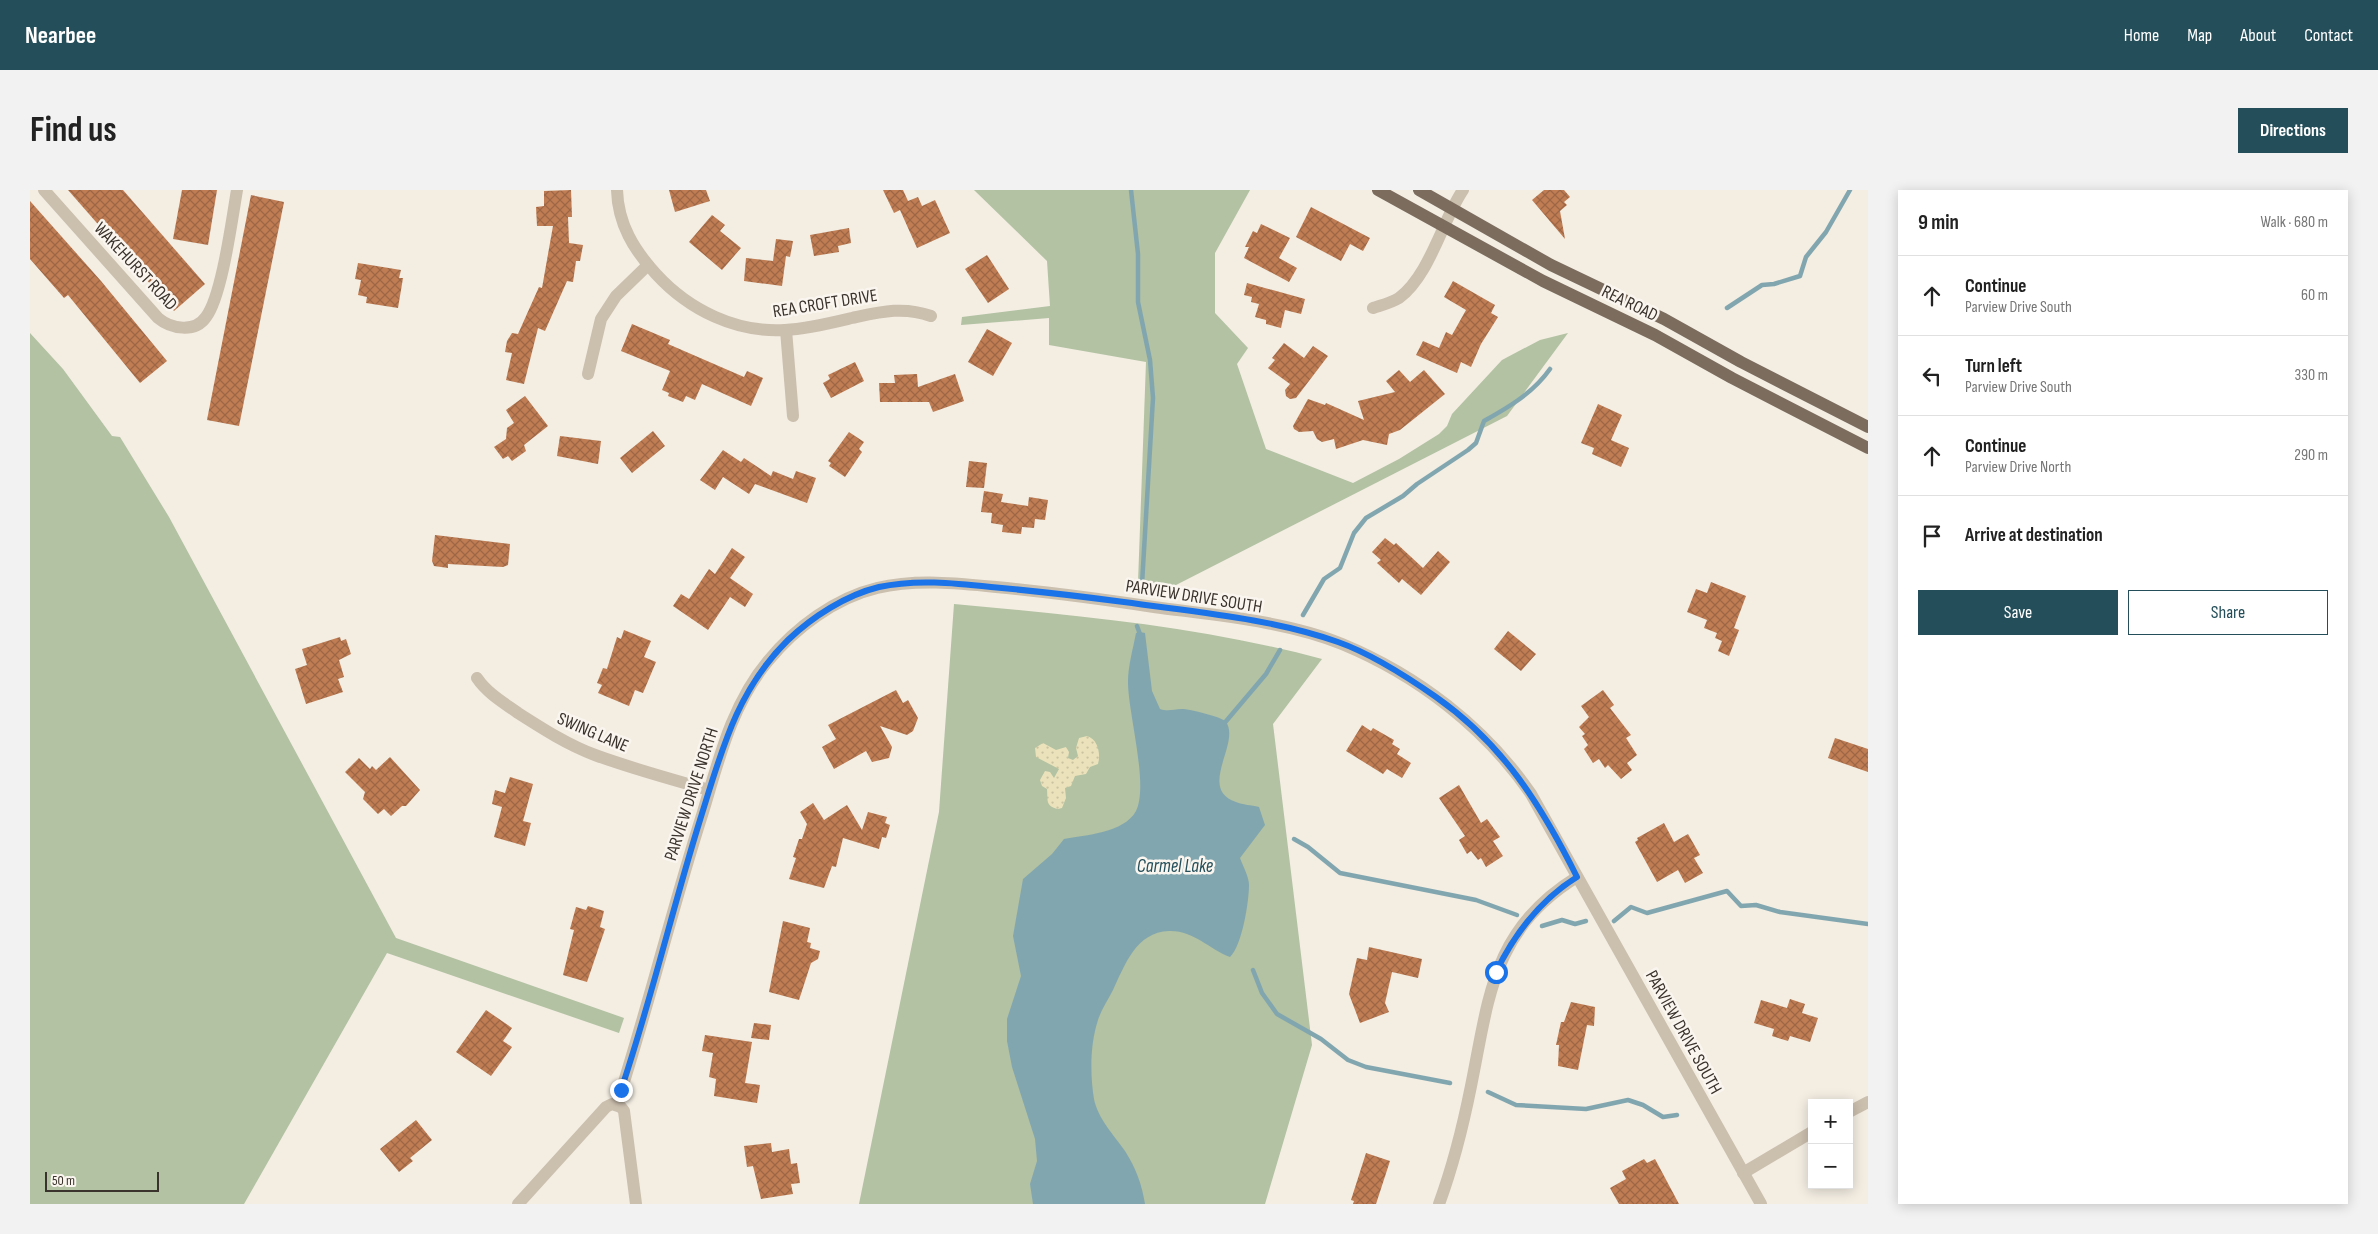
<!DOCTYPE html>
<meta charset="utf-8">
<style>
:root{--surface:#fff;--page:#f2f2f2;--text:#222;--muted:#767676;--line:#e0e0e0;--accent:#234e5a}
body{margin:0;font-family:"Sofia Sans Condensed",sans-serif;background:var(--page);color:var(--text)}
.controls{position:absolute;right:15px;bottom:15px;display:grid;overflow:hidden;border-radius:0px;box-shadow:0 2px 12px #0003}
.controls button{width:45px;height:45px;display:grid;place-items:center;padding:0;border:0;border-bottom:1px solid var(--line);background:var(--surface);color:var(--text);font:25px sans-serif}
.scale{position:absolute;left:15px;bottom:12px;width:114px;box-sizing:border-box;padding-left:5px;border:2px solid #3a322c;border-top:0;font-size:14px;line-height:18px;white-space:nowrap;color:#3a322c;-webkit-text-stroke:4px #faf6ef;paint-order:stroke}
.stop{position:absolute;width:15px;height:15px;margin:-11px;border:4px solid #1a73e8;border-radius:50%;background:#fff}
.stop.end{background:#1a73e8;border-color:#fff;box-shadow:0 1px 5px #0008}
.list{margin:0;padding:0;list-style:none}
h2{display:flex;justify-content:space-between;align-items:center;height:65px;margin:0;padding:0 20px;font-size:21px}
h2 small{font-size:16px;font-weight:400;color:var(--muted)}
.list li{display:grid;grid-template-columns:32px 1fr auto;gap:15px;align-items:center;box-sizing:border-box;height:80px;padding:0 20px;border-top:1px solid var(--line)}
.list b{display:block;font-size:19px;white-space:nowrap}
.list p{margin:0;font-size:16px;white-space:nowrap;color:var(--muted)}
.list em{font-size:16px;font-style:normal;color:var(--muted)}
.actions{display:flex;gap:10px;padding:15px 20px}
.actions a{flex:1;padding:11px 0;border:1px solid var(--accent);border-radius:0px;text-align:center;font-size:18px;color:var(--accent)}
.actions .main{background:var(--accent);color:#fff}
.icon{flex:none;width:28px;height:28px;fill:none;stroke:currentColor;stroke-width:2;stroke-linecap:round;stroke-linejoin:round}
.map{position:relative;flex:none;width:1838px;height:1014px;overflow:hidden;border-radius:0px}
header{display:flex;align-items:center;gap:30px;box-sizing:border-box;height:70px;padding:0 25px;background:var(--accent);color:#fff}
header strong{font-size:24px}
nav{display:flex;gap:28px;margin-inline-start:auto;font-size:18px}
.intro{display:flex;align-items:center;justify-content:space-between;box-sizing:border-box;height:120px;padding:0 30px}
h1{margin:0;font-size:35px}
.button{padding:12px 22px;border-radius:0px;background:var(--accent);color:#fff;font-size:18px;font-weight:700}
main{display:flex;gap:30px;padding:0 30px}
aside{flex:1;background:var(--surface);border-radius:0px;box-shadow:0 2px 12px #0003}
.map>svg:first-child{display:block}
</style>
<header>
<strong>Nearbee</strong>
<nav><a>Home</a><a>Map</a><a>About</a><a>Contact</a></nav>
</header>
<div class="intro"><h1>Find us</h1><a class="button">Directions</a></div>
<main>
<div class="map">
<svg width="1838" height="1014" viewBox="0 0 1838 1014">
<defs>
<pattern id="sand-dots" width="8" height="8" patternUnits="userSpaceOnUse" patternTransform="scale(1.25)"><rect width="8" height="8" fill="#ebe2bb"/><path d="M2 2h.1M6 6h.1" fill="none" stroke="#cac2a1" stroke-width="1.8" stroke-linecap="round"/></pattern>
<pattern id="building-cross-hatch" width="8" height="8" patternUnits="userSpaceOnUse" patternTransform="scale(1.25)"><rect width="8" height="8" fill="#c07d53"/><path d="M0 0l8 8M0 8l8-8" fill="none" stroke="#9d6745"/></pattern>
</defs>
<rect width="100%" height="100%" fill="#f3ede2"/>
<g fill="#b2c2a2">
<polygon points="944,0 1220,0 1185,63 1185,123 1218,158 1207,174 1236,259 1323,293 1369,269 1409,244 1417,236 1422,224 1472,170 1510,150 1538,143 1477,226 1146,395 1145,399 1108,393 1116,172 1019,155 1019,128 931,135 932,127 1020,116 1017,71"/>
<polygon points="0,143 33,179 82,246 90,247 139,327 366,748 594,828 589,843 357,763 214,1014 0,1014"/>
<path d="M924,414c122,11 250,23 368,55l-49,65 39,321 -47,159h-406l80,-392z"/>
</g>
<path fill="url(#sand-dots)" d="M1057,546c11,3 14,18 11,28l-8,3 -4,7 -11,2 -4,10 -6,2 1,10 -4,10 -4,1c-13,-3 -10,-9 -11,-20l-5,-3 -2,-6 5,-9 5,1 4,6 5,-9 -23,-12 -1,-9 8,-5 13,7 10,-3 3,5 -1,6 5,2 5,-4 -2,-8 3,-10z"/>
<path fill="#82a6af" d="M1110,442l5,1 7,58 8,18c9,3 13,0 22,0 7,0 41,8 44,13 15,21 -29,67 10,80 7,3 15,3 23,5l6,18 -25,33c3,8 9,19 9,27 0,17 -7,61 -19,72 -21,-8 -37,-27 -61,-26 -33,1 -44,34 -56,59 -5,10 -12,20 -15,30 -8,24 -8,55 -4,79 4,20 20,36 31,52 11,17 17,34 20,53h-112l-3,-20 7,-23 -2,-22 -23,-72 -5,-26v-22l14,-43 -8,-40 10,-57 29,-25 12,-15c21,-4 60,-6 72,-28 13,-26 -8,-98 -8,-129 0,-16 5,-33 8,-49z"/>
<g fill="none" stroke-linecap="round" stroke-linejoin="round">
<g stroke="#82a6af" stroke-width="4.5">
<polyline points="1101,0 1108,64 1108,112 1120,170 1123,208 1112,394"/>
<polyline points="1697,118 1732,95 1744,94 1770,86 1776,67 1796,42 1820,0"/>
<path d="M1273,425l21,-36 16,-11 14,-35 12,-15 37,-22 14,-12 51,-34 8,-7 8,-22c25,-14 49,-28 66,-52"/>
<polyline points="1107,436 1111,447"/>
<polyline points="1192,536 1236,484 1250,460"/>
<polyline points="1264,649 1278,657 1310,683 1446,710 1487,725"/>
<polyline points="1584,731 1601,717 1617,723 1697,701 1711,716 1726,715 1750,722 1838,734"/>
<polyline points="1512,736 1532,730 1545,734 1556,731"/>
<polyline points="1223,780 1232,803 1247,824 1291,849 1318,870 1336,877 1420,893"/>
<polyline points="1458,902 1486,915 1556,919 1598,910 1613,915 1633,927 1647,925"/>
</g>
</g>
<g fill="url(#building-cross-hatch)">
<polygon points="38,0 93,0 175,94 144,121"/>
<polygon points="152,0 187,0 178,55 143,49"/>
<polygon points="541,0 542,27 538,27 539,53 553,55 550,71 546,71 543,92 537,91 515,141 508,138 494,194 476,190 482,163 475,162 477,151 482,143 488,144 509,97 512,98 523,36 507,36 506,17 514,16 514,1"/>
<polygon points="639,0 676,0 680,11 645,22"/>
<polygon points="853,0 873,0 878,11 888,7 892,16 905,10 920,43 887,58 870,20 864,23"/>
<polygon points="1514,0 1534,0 1540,7 1534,12 1537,15 1530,21 1535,49 1502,10"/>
<polygon points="221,5 254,12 209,236 177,230"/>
<polygon points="0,11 71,91 137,171 110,193 38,105 34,108 0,69"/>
<polygon points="1281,17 1340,48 1333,61 1320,54 1311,71 1266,47"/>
<polygon points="682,25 695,35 690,41 711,58 692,80 659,52"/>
<polygon points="1231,34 1260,48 1249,68 1267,78 1259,92 1214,68 1219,57 1215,57 1223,41 1227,43"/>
<polygon points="819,38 821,53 808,56 809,62 784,66 780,45"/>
<polygon points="746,49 763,51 760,67 756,66 752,96 714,91 716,68 743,71"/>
<polygon points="957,65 979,99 958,113 935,79"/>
<polygon points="328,73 371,80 369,88 373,88 368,118 336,113 337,107 328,105 331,90 325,89"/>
<polygon points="1423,91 1465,115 1461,123 1468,127 1451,154 1441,177 1431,172 1427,183 1386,165 1393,151 1409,158 1416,142 1422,145 1436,120 1414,107"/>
<polygon points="1217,93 1275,109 1271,124 1255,120 1251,138 1236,134 1236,130 1225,127 1229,114 1221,112 1222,107 1214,105"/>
<polygon points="602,134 640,150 638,154 714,187 717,181 733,188 721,216 672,194 665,210 656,206 653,212 638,206 639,203 632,200 640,181 591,161"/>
<polygon points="957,139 982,153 963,186 938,172"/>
<polygon points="1254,153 1274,168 1283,156 1298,166 1266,208 1260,209 1256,206 1255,200 1260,194 1238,178 1245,170 1242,168"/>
<polygon points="825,172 834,191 801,208 793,193 800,189 798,185"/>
<polygon points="1369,180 1380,192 1394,180 1415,204 1370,240 1359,244 1357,255 1333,250 1306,259 1304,249 1292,252 1287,249 1283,241 1269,242 1264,239 1263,236 1278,209 1295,215 1296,213 1334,230 1328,211 1365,202 1356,191"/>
<polygon points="887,184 888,197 925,184 934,211 903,222 899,212 850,212 849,193 865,193 864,185"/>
<polygon points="495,206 518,236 494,255 496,261 482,271 478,266 473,269 464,257 476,249 477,238 484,233 476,220"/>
<polygon points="1568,214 1592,225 1581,250 1599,258 1591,277 1562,264 1564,258 1551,253"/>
<polygon points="623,241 635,256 602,283 590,268"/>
<polygon points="819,242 834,252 829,259 832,262 815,287 799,276 801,273 798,271"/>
<polygon points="530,246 571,251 568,274 527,266"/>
<polygon points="693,260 711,272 714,268 741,286 743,281 763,289 766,281 786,288 777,313 725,294 719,304 693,287 685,300 670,290"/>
<polygon points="939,271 957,273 954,298 936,297"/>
<polygon points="954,301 973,304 971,312 998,316 999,307 1018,310 1015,330 1005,329 1004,338 992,337 991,344 972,342 973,335 961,333 962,323 951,322"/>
<polygon points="405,345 480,354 478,375 473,377 418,374 418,378 404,376 402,371"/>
<polygon points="1355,348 1364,355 1366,353 1393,378 1408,361 1420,372 1391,405 1372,389 1369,393 1347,373 1351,370 1342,362"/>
<polygon points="702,358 715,367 700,388 723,404 715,417 700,407 678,440 643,416 651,404 659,409 679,379 685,384"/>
<polygon points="1681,392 1716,406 1704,438 1709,440 1699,466 1688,461 1692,451 1685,448 1687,443 1674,438 1677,430 1657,422 1666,399 1677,403"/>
<polygon points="594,440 621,451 614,467 626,472 613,503 605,500 599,516 568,503 572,495 567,493 573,478 577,479 587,447 591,449"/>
<polygon points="1478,441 1506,464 1491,481 1464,459"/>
<polygon points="310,447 311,451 316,449 321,464 309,470 314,487 308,489 313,502 276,514 265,479 277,475 272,459"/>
<polygon points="866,500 873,513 878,510 888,528 883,541 877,545 850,536 862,557 859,568 842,572 836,561 804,579 792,557 806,549 798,535"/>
<polygon points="1573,500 1584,515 1580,518 1601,545 1596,548 1607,565 1597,573 1602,580 1591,589 1578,575 1575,578 1569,569 1563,573 1554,559 1558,555 1552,546 1555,544 1549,537 1559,527 1551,516"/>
<polygon points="1332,535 1341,541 1343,538 1364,550 1362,554 1370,559 1367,564 1381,573 1372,588 1357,579 1353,584 1316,561"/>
<polygon points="1805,548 1838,559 1838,582 1798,568"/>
<polygon points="360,567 390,600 376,616 372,616 361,626 354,619 348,624 333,609 335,602 315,582 329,568 340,579 342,576 346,580"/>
<polygon points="480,587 503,594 493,631 501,633 495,656 464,647 472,617 462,614 465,600 475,603"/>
<polygon points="1429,595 1451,633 1457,629 1470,647 1463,651 1473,666 1456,677 1451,668 1448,670 1441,661 1437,664 1429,650 1435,646 1409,608"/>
<polygon points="783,613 794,630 817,615 832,640 838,622 857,627 855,633 860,635 856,648 852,647 849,659 813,648 806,677 802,676 794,698 759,689 766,668 763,667 769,649 772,649 777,634 770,622"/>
<polygon points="1634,633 1644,652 1658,644 1670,665 1664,668 1673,683 1655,693 1648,680 1627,692 1605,652 1608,650 1607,648"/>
<polygon points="558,716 574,721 570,737 575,739 557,792 533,785 544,740 540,739 546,717 556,720"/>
<polygon points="753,731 780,738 777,752 781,753 780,758 790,761 788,769 781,773 769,810 739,802"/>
<polygon points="1339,757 1392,769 1388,788 1362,782 1355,813 1359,822 1330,833 1319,804 1327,768 1337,770"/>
<polygon points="1760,809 1775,814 1772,823 1788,828 1780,852 1760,846 1758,851 1742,846 1744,839 1724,833 1731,810 1757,818"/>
<polygon points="1541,812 1565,817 1564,836 1557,835 1548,880 1528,876 1529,855 1526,855 1531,832 1534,832"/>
<polygon points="456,820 482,838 473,851 482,857 461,886 426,862"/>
<polygon points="724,833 741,835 739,850 721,848"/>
<polygon points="675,845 722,852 715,893 730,895 727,913 684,906 686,889 679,887 683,863 672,861"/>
<polygon points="386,930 402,950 380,968 383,971 369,982 350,959"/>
<polygon points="741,953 742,962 759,959 761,974 767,973 770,993 761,994 763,1004 731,1009 723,976 717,977 714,956"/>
<polygon points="1336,963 1360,971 1346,1014 1323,1014 1324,1011 1321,1010"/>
<polygon points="1614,969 1617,973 1625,969 1649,1014 1589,1014 1580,998 1596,989 1592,981"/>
</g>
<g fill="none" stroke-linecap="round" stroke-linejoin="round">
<g stroke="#cbbfae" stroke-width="12">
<path d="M14,0l114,128c13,11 37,15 48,-1 16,-21 26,-98 31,-127"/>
<path d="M587,0c1,34 17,60 39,84 33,36 80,59 129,56 22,-1 46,-7 67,-12 28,-6 51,-12 79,-2"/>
<path d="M1343,118c9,-3 18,-5 26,-10 31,-23 43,-77 64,-108"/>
<polyline points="756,140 763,226"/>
<polyline points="558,184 571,129 586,106 618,75"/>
<path d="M447,488c10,15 27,25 41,35 25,16 50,32 77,42 38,14 76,24 114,35"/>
<path d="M587,914c31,-96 55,-195 86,-292 16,-53 29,-108 65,-151 27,-33 67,-63 109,-73 38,-9 80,-5 119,-1 53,5 105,12 158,20 59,8 133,14 188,37 75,31 143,83 189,150l230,410"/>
<polyline points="1819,922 1838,912"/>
<polyline points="1713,983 1782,942"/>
<polyline points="488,1014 576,917 582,914 591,917 594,921 606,1014"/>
<path d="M1409,1014c14,-38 24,-78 32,-118 18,-88 21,-157 106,-209"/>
</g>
<g stroke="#7b6c5e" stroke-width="12">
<polyline points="1348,0 1513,91 1625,145 1702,188 1838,258"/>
<polyline points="1389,0 1521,75 1634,129 1711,172 1838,237"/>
</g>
</g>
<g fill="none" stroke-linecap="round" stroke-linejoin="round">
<path stroke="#1a73e8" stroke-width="6" d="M591,900c30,-89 51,-180 79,-270 21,-67 36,-129 88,-180 24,-23 58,-45 91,-53 36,-8 75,-4 112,0 44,4 88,9 133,15 70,10 146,16 214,40 34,12 68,34 98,55 67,47 105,108 141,180 -37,23 -62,56 -81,95"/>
</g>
<g text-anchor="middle" stroke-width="5" stroke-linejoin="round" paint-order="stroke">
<g font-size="18" fill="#3a322c" stroke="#faf6ef">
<text transform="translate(106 76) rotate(47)" y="6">WAKEHURST ROAD</text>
<text transform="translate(795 113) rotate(-9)" y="6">REA CROFT DRIVE</text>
<text transform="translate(1600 113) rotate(26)" y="6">REA ROAD</text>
<text transform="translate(1164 406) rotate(9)" y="6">PARVIEW DRIVE SOUTH</text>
<text transform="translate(563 542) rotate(23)" y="6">SWING LANE</text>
<text transform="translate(661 604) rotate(-72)" y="6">PARVIEW DRIVE NORTH</text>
<text transform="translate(1654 842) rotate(61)" y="6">PARVIEW DRIVE SOUTH</text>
</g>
<g font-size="19" font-style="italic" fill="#234e5a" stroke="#faf6ef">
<text x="1145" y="682">Carmel Lake</text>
</g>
</g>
</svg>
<div class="controls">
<button>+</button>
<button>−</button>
</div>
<div class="scale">50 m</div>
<div class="stop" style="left:1466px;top:782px"></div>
<div class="stop end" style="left:591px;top:900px"></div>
</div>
<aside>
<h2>9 min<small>Walk · 680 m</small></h2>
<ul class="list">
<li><svg class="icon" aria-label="ahead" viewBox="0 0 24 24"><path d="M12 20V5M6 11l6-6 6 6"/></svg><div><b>Continue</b><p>Parview Drive South</p></div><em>60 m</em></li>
<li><svg class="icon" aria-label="left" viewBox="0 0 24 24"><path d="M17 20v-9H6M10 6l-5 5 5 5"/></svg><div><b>Turn left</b><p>Parview Drive South</p></div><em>330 m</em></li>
<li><svg class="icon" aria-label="ahead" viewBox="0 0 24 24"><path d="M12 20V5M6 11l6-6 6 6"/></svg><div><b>Continue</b><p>Parview Drive North</p></div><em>290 m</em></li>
<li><svg class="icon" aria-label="arrive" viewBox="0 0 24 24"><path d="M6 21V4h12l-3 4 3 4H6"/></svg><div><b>Arrive at destination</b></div></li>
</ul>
<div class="actions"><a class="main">Save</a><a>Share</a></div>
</aside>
</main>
